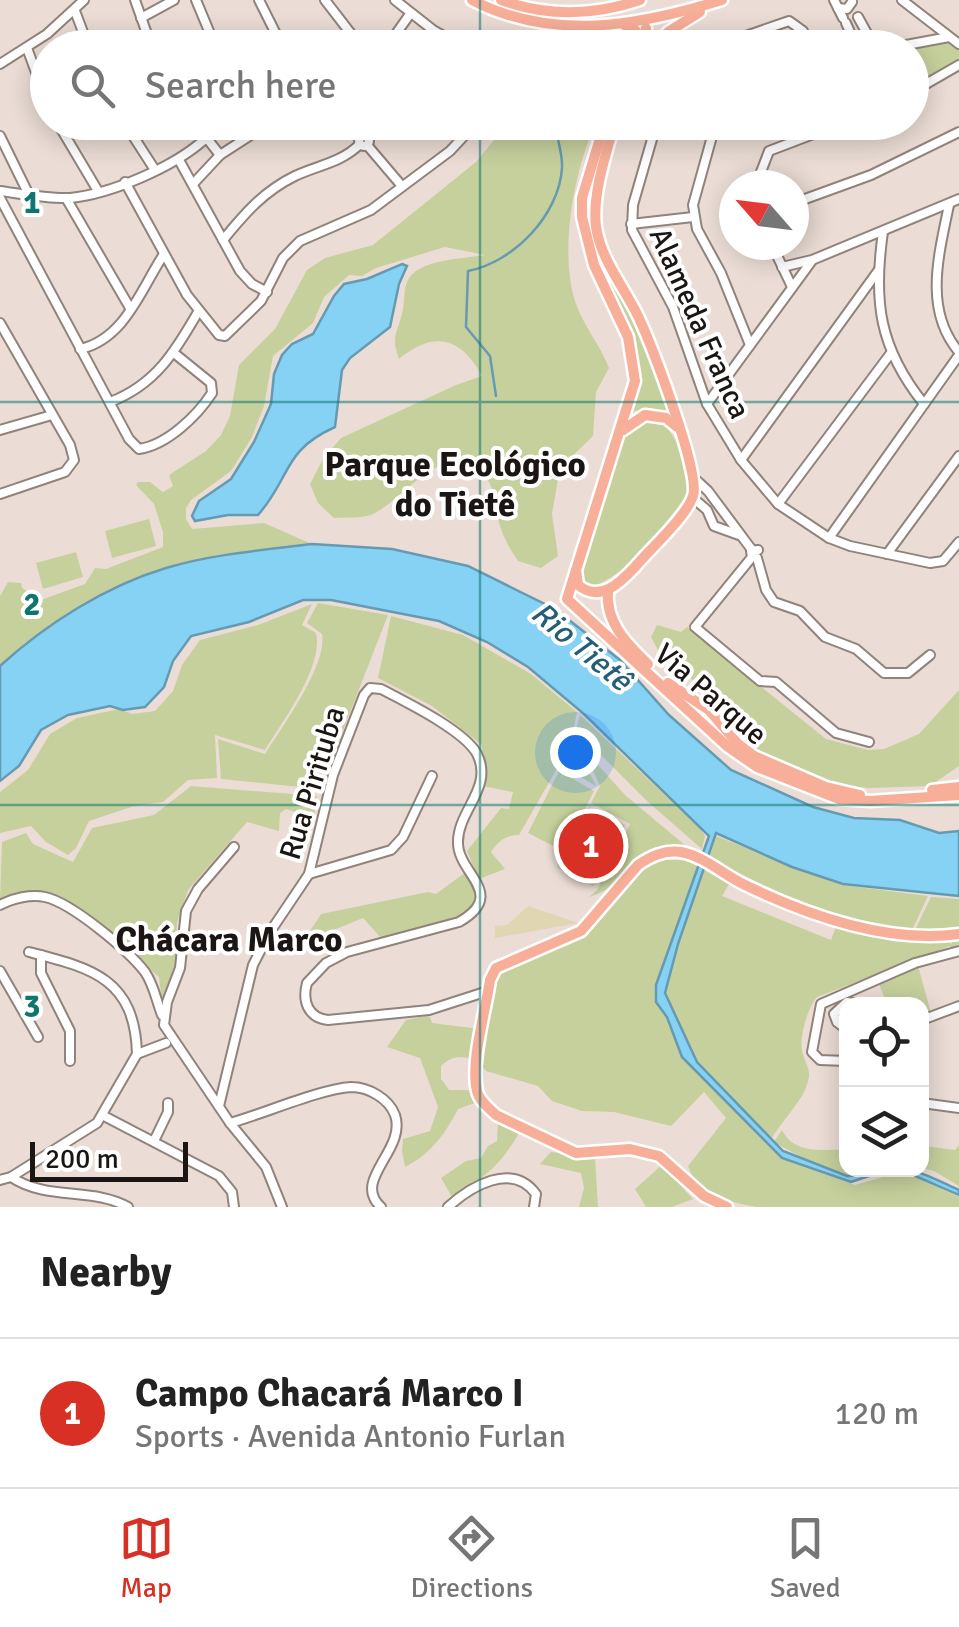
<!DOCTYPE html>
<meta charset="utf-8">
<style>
:root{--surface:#fff;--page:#f2f2f2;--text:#222;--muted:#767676;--line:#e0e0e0;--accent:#d93025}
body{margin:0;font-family:Signika,sans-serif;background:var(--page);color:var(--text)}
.controls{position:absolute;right:30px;bottom:30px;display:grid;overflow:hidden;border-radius:20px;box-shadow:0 5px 25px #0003}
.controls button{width:90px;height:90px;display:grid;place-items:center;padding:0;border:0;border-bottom:2px solid var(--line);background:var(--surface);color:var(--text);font:50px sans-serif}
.compass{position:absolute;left:719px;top:170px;width:90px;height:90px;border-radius:50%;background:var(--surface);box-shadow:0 5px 25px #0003;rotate:298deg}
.scale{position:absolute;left:30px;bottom:25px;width:158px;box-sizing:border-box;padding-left:10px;border:5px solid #1b1613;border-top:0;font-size:28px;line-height:35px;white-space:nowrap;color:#1b1613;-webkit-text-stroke:8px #fff;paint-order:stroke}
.you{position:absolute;left:575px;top:752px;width:35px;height:35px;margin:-25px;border:8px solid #fff;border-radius:50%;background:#1a73e8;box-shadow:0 0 0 15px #1a73e833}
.badge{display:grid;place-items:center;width:65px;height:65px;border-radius:50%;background:var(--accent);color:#fff;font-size:32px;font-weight:700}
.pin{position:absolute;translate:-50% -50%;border:5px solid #fff;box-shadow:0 2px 10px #0006}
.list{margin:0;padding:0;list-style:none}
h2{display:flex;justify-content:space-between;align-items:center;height:130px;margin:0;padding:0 40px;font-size:42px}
h2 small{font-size:32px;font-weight:400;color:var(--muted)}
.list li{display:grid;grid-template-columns:65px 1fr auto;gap:30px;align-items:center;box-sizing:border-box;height:150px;padding:0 40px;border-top:2px solid var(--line)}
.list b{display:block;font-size:38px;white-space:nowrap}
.list p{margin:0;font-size:32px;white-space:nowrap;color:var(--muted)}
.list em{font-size:32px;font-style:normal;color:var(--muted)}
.icon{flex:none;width:55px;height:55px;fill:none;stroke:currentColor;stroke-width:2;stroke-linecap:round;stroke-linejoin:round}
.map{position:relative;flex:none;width:959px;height:1207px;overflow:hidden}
.search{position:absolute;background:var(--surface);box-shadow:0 5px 25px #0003;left:30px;right:30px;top:30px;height:110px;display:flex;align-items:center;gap:25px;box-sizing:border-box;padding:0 35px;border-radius:55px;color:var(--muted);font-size:38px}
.sheet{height:280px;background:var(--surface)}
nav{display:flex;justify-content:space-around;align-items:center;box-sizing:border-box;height:140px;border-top:2px solid var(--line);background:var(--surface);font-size:28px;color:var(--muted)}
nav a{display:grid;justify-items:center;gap:5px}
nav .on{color:var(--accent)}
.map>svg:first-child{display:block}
</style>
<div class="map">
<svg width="959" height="1207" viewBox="0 0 959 1207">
<rect width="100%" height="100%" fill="#ebddd5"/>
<g fill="#c6d09d">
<polygon points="955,42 959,45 959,62 912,87 912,49"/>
<path d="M508,123h88c-22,47 -36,124 -22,175 7,25 26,46 35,70l-13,24 -3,44 -33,32 -8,46 6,42 -17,12 -23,-7c-9,-13 -16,-26 -20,-42 -3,-14 -3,-32 -14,-44 -37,-42 -79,24 -111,39 -11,5 -27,3 -39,4l-16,-15 -8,-19 13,-25 18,-21 115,-53 26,-9c-21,-39 -48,-46 -83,-17 -8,-23 -3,-22 3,-45 3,-10 1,-22 5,-32 9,-23 56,-23 78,-27l-40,-8 -69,21 -14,8 -13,-1 -25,22 -11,26 -40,33 -9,50 -12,31 -21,34 -40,29 -5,8v11l6,10 72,-6 48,21 -96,11 -191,88 -25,23v-70l8,-14 13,1 1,5 19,12 44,-16 10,-16 11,1 57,-22v-15l-9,-28 -18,-19 2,-3h12l13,10 10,-6 -4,-11 37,-24 15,-16 9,-19 9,-51 36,-36 32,-59 18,-12 48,-13 103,-83z"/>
<path d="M609,137l-16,77 19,63 41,85 15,52 -18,-6 -21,4c31,-73 -33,-122 -41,-192 -3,-21 15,-62 21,-83z"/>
<path d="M643,418l16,1c22,21 27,46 29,75 -23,29 -62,86 -100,93l-8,-10v-13c12,-36 31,-128 63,-146z"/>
<polygon points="149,519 156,546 112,558 105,531"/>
<polygon points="76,552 83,577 43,589 36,563"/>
<path d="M318,603l70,12 -68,174 -99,-10 -3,-40 47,15c17,-27 63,-90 57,-120l-15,-11z"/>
<path d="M312,604l-10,21 14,8c8,33 -33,88 -51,117l-50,-15 2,43 -29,2 -25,22 -29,4 -45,15 -13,27 -8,7 -22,-13 -15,-16 -31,7v-41l28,-22 22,-36 27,-16 42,-9 13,5 23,-3 18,-20 9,-26 18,-25 58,-15z"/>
<path d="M391,616l72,19 68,39 46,38 -5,25 24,49 -37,-21 -40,70c-13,0 -21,6 -28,17l14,17 -26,10 -12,-28 34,-43 8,1 4,-17 -30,-6 -1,-41 -50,-39 -54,-28z"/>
<polygon points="657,625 681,632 687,627 826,739 868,750 884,749 919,734 959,690 959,766 930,786 870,788 843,786 789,765 758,750 731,727 685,671 662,658 651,637"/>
<polygon points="580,715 700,828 705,836 702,849 648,802 576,730"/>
<path d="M582,747l43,48 61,51c-70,0 -53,39 -97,51l8,-7 33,-66 -39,-21 9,-17z"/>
<polygon points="559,771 594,791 563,851 528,833"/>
<path d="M191,786l126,10 -3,22 -28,-9 -6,4 -1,18 -32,-9 -59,68 -11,33 -2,41 -13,38 -3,-25c-40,-35 -100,-109 -159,-78l2,-57 24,-9 7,11 40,18 19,-34 62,-13z"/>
<polygon points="589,807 625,825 593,886 557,867"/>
<path d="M716,836l126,49 86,11 -16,34c-80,-12 -134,-35 -205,-74z"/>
<path d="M662,860h24l43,24 -7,12 109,44 5,-13 61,15 50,-2 5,4 -1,-4 8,-2v6l-9,4v-2l-133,51c-9,10 -18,40 -15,54 4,18 12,17 3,39 -5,12 -28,38 -37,54l14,14 73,27 38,-11 19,1 47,22v10h-203c-26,-5 -59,-13 -68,-41l38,-48 -22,-26 -33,34 -57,-14 -32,-1 -30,-10 -14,-15 -52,-15 -3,-4 11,-85 11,-16 81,-30 57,-68z"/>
<path d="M466,872c12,16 16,30 -1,44l-82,24 -20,-22 -61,25 19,-29 107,-22 8,2z"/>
<polygon points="931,897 959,899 959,927 915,930"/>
<polygon points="918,966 931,1013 922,1017 922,1004 887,1004 879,984"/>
<path d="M425,1016l5,1 2,6 48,6 -7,30c-14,-3 -22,-3 -32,7v13l8,11h20l6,13 -17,6c-13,25 -27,45 -53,58l-3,-15 1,-13 27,-8 8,-24 -18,-49 -33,-11 19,-27z"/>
<path d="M498,1119l22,12c-18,33 -36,47 -68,66l-11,-19 25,-17 15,-3 7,-12 9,-5z"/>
<path d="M782,1130c12,25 41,19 64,20v20h30l-25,6 -40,-13 -37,-21z"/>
<polygon points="922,1131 926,1132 925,1146 955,1150 959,1145 959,1186 934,1171 922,1168"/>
<polygon points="551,1152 595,1157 598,1207 579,1207 584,1188 581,1173 540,1164"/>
<polygon points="662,1165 693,1199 672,1207 646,1207 635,1189"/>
</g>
<polygon fill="#e0d7b2" points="528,906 579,923 495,938 495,926 507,925"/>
<g fill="#86d2f5" stroke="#669ab1" stroke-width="2.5">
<path d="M402,264l5,2 -8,18 -9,43 -40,31 -8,12 -7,57c-53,24 -43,49 -77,88h-30l-33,6 -3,-5 7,-15 32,-22 23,-37 17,-38 3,-30 8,-19 10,-11 21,-10 21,-38 10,-12 23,-5z"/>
<path d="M312,544l80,5 76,17 87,43 65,51 49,55 62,55 82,37 41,11 46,2 39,13 20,-2v65l-116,-12 -51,-17 -76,-34 -38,111 -13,49 32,69 86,89 64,25c12,1 20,-5 32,-6 38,-4 48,6 80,20v5l-55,-24 -32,4 -21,7 -69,-24 -100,-101 -15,-40 -11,-15v-17l53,-149 -125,-122 -56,-47 -41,-25 -48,-21 -108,-21h-28l-54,22 -58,14 -18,25 -9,26 -19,20 -22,3 -13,-4 -42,9 -27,15 -22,36 -19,15v-115c46,-42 106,-80 166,-98 47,-14 97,-18 146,-24z"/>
</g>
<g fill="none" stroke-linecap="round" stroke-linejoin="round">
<g stroke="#669ab1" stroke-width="2.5">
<polyline points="576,32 578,48"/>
<polyline points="618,48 623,38"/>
<path d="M496,396l-6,-40 -24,-29 2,-56c46,-9 91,-56 94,-103 1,-16 -7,-31 -5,-46"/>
</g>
<g stroke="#90837b" stroke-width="12">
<g id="minor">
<polyline points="135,0 152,48"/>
<polyline points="196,0 216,48"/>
<polyline points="259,0 283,48"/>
<polyline points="325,0 362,48"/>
<polyline points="395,0 433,30 465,48"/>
<polyline points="834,0 843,18"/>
<polyline points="902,0 959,44"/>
<polyline points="838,8 847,9 852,2"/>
<polyline points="75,11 89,48"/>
<polyline points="858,17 875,48"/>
<polyline points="141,18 174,0"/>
<polyline points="846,23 857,48"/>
<polyline points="27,48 48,105"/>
<polyline points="386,48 410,14"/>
<polyline points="711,48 789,21 803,31 808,48"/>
<polyline points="890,48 949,37"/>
<polyline points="0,64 47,34 84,0"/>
<polyline points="912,92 959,65"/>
<polyline points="57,122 98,191"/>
<polyline points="124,122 155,170"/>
<polyline points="194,122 220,155"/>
<polyline points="349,122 361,137"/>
<polyline points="657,122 633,205 632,230 673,307 707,404 741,460 778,504 829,538 850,546 930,563 943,561 959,542"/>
<polyline points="716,122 693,205 697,229 721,273 750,345"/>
<circle cx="364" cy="141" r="5"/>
<polyline points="0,136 28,193"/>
<polyline points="368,138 389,122"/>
<polyline points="367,145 401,185"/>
<polyline points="179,160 240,271 252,284 267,292"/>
<polyline points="125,182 187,295 219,335 225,336 261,301 283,258 300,241 371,210 450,151 477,122"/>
<polyline points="193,184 220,155 271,122"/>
<polyline points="756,185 769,151 845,122"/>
<path d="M0,191c22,3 48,8 70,7 41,-4 104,-31 135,-59"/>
<path d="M0,198l129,241 10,10c28,-4 58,-33 73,-56l-1,-10 -37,-30"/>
<polyline points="66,198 130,308"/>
<polyline points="794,203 871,175 959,132"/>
<path d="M949,205c-10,49 -26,105 10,147"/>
<polyline points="631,224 693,217"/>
<path d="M883,232c-10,69 -4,116 41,172"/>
<path d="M223,240c21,-26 41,-49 72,-64 23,-11 46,-13 65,-32"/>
<polyline points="772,245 792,287"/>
<polyline points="782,267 812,260 959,199"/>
<polyline points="0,323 70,445 74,460 65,472 0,494"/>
<path d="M80,349c45,-10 61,-60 84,-95"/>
<path d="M110,402c45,-17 65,-50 88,-90"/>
<polyline points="707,404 811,262"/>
<polyline points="0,430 52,415"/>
<polyline points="741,460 878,271"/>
<polyline points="695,479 708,491 752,550"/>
<polyline points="693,498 707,510 714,526 739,535"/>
<polyline points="778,504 891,353"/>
<polyline points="829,538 959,355"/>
<polyline points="758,550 751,551 752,557 695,627 760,681 776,682 836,733 869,742"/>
<polyline points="887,554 959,456"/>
<polyline points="757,558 766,590 774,602 800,611 825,637 856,649 884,673 908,673 930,655"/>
<polyline points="234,847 198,889 186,911 180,968 167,1002 164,1025 230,1123 266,1167 282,1207"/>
<polyline points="309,874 391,850 403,837 432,776"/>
<path d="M0,905c13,-7 31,-11 45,-8 27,6 83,53 100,75 9,13 11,28 17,43"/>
<polyline points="41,955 41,973 70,1031 70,1061"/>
<polyline points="0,971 38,1037"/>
<polyline points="922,1020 959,1006"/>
<polyline points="846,1029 837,1022 834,1014 847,1002 857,1004"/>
<polyline points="137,1054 166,1043"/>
<polyline points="846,1061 820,1060 812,1052 821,1004 915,963 959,951"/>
<polyline points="922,1103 959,1108"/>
<path d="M219,1106l34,-141 17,-33 39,-58 24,-99 31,-80 6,-7 11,1c25,13 84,42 96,65 17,34 -20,57 -19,89 0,31 50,51 1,79l-112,30 -21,11 -19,20c-5,18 1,35 21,37l101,-10 59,-19"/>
<polyline points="104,1116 219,1176 232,1192 234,1207"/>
<path d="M230,1123c33,-9 90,-34 121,-36 18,0 38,12 44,28 12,35 -44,65 -14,92"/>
<polyline points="154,1141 168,1112 168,1103"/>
<path d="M11,1177c36,24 82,10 117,30"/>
<path d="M0,1180l11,-3 86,-54 40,-69c-2,-76 -46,-86 -108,-102"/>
<path d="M448,1207c22,-20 64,-46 88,-13l-2,13"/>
</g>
</g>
<g stroke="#fff" stroke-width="15">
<g id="major">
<path d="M472,0c81,42 166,26 250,0"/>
<path d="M501,0c47,17 92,16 139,0"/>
<polyline points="623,24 636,31 640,39 638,48"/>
<polyline points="645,48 646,28"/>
<polyline points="654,48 668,32 700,12"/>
<polyline points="605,122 582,198 582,217 594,265 628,337 635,381 567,599 728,747 757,767 839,799 870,801 959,795"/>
<polyline points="623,430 645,415 666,418 677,427"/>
<path d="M576,570l2,15c22,18 42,-2 57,-18 15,-18 51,-50 58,-71 8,-23 -42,-152 -55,-180 -14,-29 -37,-56 -42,-89 -4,-33 10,-73 19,-105"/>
<path d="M608,590c-3,32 18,53 40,74"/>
<polyline points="668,683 709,710 737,743 754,756 826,787 860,795"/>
<polyline points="932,790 959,787"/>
<path d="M727,1207l-23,-11 -45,-40 -29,-7 -54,4 -80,-38c-7,-7 -17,-14 -19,-24 -7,-29 9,-81 13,-111l6,-12 85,-37 57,-66c13,-9 26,-15 43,-13 22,4 42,22 62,32 64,31 143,60 216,50"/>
</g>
</g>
<use href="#minor" stroke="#fff" stroke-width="8"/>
<use href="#major" stroke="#f8af99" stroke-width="10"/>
</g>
<path fill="none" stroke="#0f766e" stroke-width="2.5" stroke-opacity="0.55" d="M480,0v48M480,122v1085M0,402h959M0,805h959"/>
<g text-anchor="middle" stroke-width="8" stroke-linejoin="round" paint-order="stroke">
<g font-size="30" fill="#1b1613" stroke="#fff">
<text transform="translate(700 323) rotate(66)" y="10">Alameda Franca</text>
<text transform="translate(711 694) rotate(41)" y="10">Via Parque</text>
<text transform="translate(312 783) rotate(-73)" y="10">Rua Pirituba</text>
</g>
<g font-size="32" font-style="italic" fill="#245f77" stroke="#fff">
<text transform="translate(582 646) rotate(40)" y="11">Rio Tietê</text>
</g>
<g font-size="35" font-weight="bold" fill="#1b1613" stroke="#fff">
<text x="455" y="476">Parque Ecológico<tspan x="455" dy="40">do Tietê</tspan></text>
<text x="229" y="951">Chácara Marco</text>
</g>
</g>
<g font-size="32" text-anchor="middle" font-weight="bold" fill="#0f766e" stroke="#fff" stroke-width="8" stroke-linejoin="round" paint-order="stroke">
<text x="32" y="213">1</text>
<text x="32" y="615">2</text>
<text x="32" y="1017">3</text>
</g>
</svg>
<div class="controls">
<button><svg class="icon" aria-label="locate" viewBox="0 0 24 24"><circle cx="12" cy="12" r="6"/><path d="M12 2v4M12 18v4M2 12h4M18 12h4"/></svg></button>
<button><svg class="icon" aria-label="layers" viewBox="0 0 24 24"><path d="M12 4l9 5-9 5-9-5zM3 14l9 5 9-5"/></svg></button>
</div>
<svg class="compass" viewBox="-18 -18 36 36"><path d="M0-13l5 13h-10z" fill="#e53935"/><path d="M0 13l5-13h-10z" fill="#767676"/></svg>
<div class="scale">200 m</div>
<div class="you"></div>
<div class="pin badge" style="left:591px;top:846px">1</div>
<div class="search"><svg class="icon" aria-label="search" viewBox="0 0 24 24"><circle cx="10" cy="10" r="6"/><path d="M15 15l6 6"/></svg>Search here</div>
</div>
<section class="sheet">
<h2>Nearby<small></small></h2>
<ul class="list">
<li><span class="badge">1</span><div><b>Campo Chacará Marco I</b><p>Sports · Avenida Antonio Furlan</p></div><em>120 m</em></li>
</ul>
</section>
<nav>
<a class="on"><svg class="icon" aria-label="map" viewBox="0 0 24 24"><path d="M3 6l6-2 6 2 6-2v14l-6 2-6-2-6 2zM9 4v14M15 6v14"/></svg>Map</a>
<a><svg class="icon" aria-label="directions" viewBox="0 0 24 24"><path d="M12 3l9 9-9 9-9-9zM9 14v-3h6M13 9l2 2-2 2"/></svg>Directions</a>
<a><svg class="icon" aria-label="saved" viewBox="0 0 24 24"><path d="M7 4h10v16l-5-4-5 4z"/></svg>Saved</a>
</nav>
